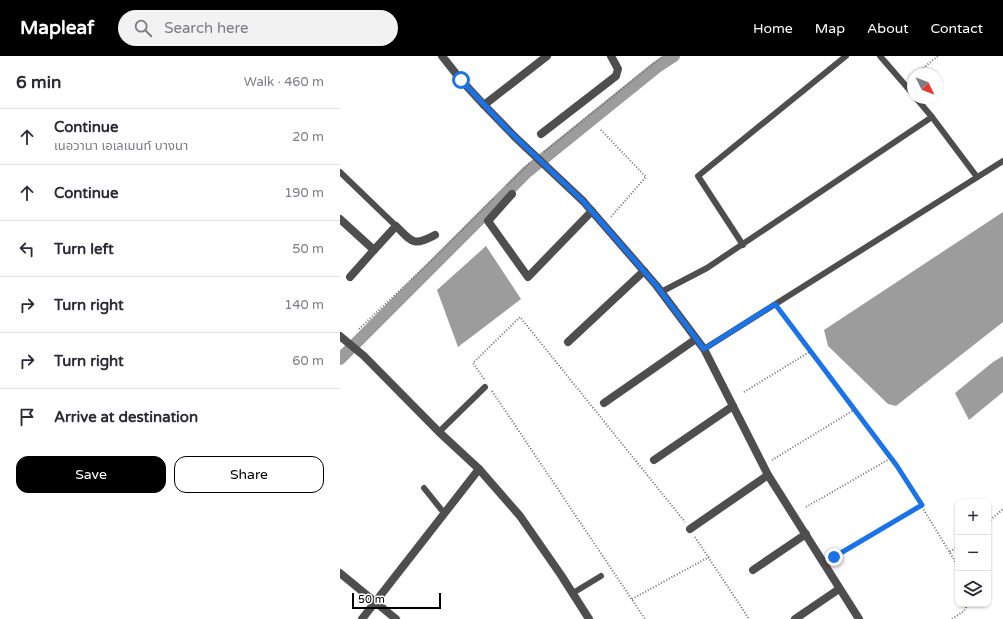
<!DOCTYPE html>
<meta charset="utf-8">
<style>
:root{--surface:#fff;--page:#f2f2f3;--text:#2b2b33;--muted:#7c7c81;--line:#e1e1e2;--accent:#000}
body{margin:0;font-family:"Varela Round","Noto Sans Thai",sans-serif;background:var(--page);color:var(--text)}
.controls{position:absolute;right:12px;bottom:12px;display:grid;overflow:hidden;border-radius:8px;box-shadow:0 1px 3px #0004}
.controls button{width:36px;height:36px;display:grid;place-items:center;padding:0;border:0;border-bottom:1px solid var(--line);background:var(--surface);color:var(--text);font:20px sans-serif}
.compass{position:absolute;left:567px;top:12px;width:36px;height:36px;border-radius:50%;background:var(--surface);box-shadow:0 1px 3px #0004;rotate:133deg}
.scale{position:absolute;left:12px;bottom:10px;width:89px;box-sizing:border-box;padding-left:4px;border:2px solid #000;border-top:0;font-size:11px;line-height:14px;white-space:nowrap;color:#000;-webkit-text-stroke:3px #fff;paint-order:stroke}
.stop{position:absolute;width:12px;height:12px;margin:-9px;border:3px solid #1a73e8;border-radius:50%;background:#fff}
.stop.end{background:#1a73e8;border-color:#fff;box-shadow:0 1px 4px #0008}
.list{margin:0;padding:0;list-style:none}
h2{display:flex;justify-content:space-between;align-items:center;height:52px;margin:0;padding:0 16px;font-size:17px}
h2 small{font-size:13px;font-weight:400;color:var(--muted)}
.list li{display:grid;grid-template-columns:26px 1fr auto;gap:12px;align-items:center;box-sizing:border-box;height:56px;padding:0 16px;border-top:1px solid var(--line)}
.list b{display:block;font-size:15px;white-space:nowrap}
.list p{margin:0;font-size:13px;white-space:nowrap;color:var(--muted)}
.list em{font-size:13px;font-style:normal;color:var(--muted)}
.actions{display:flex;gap:8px;padding:12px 16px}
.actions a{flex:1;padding:9px 0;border:1px solid var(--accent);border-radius:12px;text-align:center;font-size:14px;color:var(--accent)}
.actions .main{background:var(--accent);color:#fff}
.icon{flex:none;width:22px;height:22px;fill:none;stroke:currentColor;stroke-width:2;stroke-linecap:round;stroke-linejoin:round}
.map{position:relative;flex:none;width:663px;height:563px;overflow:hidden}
header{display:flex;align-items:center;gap:24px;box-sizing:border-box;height:56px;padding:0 20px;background:var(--accent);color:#fff}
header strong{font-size:19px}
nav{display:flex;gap:22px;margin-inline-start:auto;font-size:14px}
.search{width:280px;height:36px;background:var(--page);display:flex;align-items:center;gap:10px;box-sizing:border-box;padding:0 14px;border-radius:22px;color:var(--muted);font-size:15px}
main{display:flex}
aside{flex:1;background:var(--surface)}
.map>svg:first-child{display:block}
</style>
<header>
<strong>Mapleaf</strong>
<div class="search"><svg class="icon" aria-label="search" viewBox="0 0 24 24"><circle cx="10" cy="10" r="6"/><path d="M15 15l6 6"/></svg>Search here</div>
<nav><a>Home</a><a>Map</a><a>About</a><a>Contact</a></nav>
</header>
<main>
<aside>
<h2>6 min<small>Walk · 460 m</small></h2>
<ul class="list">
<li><svg class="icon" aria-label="ahead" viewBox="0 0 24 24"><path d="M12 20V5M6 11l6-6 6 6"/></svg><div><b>Continue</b><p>เนอวานา เอเลเมนท์ บางนา</p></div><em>20 m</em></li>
<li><svg class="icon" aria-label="ahead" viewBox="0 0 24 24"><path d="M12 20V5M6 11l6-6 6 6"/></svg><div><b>Continue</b></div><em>190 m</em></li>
<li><svg class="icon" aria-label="left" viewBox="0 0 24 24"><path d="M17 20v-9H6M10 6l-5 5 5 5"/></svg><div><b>Turn left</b></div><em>50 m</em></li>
<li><svg class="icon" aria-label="right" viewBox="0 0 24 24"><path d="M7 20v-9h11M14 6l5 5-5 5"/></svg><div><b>Turn right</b></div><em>140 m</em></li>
<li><svg class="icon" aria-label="right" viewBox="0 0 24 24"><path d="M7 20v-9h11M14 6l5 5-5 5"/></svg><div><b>Turn right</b></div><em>60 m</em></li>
<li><svg class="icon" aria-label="arrive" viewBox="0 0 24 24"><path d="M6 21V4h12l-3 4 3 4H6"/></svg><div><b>Arrive at destination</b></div></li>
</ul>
<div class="actions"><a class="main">Save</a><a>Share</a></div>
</aside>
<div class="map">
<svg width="663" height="563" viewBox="0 0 663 563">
<rect width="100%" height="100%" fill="#fff"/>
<g fill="#9c9c9c">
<polygon points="663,156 663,266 556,350 548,348 488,290 484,274"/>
<polygon points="146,190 181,243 118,291 97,234"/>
<polygon points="663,300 663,336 629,364 615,337 653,306"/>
</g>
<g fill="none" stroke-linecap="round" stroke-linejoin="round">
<polyline stroke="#9c9c9c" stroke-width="12" points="0,303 187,116 317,11 334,0"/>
<g stroke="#707070" stroke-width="2" stroke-dasharray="1 2" stroke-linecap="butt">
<polyline points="576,18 598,0"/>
<polyline points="573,21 573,20"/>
<polyline points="261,74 306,121 270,162"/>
<polyline points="204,96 323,0"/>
<polyline points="167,129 190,107"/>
<polyline points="440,254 557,410 618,510"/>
<polyline points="19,273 94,202 154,142"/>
<polyline points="144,323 133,307 180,261 345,466"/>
<polyline points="152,335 305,563"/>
<polyline points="404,336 471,295"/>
<polyline points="432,404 514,354"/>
<polyline points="466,451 551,402"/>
<polyline points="648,466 663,453"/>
<polyline points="355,481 409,563"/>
<polyline points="610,496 618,490"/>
<polyline points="494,501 582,449"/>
<polyline points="292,543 369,501"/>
<polyline points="612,563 624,555 628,548"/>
</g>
<g stroke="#4e4e4e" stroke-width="6">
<polyline points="540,0 573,38"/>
<polyline points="592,61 637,121"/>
<polyline points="0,116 56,170"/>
<polyline points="403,189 358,120 506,0"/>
<polyline points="321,236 367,212 592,61 576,42"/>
<polyline points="364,293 663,105"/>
<polyline points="99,376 145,331"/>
<polyline points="84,432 104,457"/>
<polyline points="233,537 261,520"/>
</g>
<g stroke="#4e4e4e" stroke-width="8">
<polyline points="102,0 121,24 144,49 207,0"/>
<polyline points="144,49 175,81"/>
<polyline points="201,78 276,20 278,13 271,0"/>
<polyline points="172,138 148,165 188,221 252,155"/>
<polyline points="243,145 316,229 364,293 428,419 519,563"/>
<path d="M0,163l34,31 22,-24c16,16 17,21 39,9"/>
<polyline points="10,221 34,194"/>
<polyline points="0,280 24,300 99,376 139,413 180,460 221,519 249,563"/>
<polyline points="228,286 304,215"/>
<polyline points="264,347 356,283"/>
<polyline points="314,404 393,350"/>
<polyline points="350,473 428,419"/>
<polyline points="413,514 466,478"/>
<polyline points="0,517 56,563"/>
<polyline points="22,563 139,413"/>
<polyline points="455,563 499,533"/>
</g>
<polyline stroke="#4e4e4e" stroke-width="8" points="175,81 243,145"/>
</g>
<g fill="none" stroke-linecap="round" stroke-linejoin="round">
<polyline stroke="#1a73e8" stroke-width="5" points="121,24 168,74 243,145 316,229 364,293 435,248 557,410 582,449 494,501"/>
</g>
</svg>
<div class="controls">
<button>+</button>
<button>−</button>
<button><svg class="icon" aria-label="layers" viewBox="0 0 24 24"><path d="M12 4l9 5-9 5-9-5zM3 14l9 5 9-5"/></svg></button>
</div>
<svg class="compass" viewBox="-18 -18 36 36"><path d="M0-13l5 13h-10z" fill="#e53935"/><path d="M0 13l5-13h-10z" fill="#7c7c81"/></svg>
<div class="scale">50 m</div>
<div class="stop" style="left:121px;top:24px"></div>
<div class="stop end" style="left:494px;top:501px"></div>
</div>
</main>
